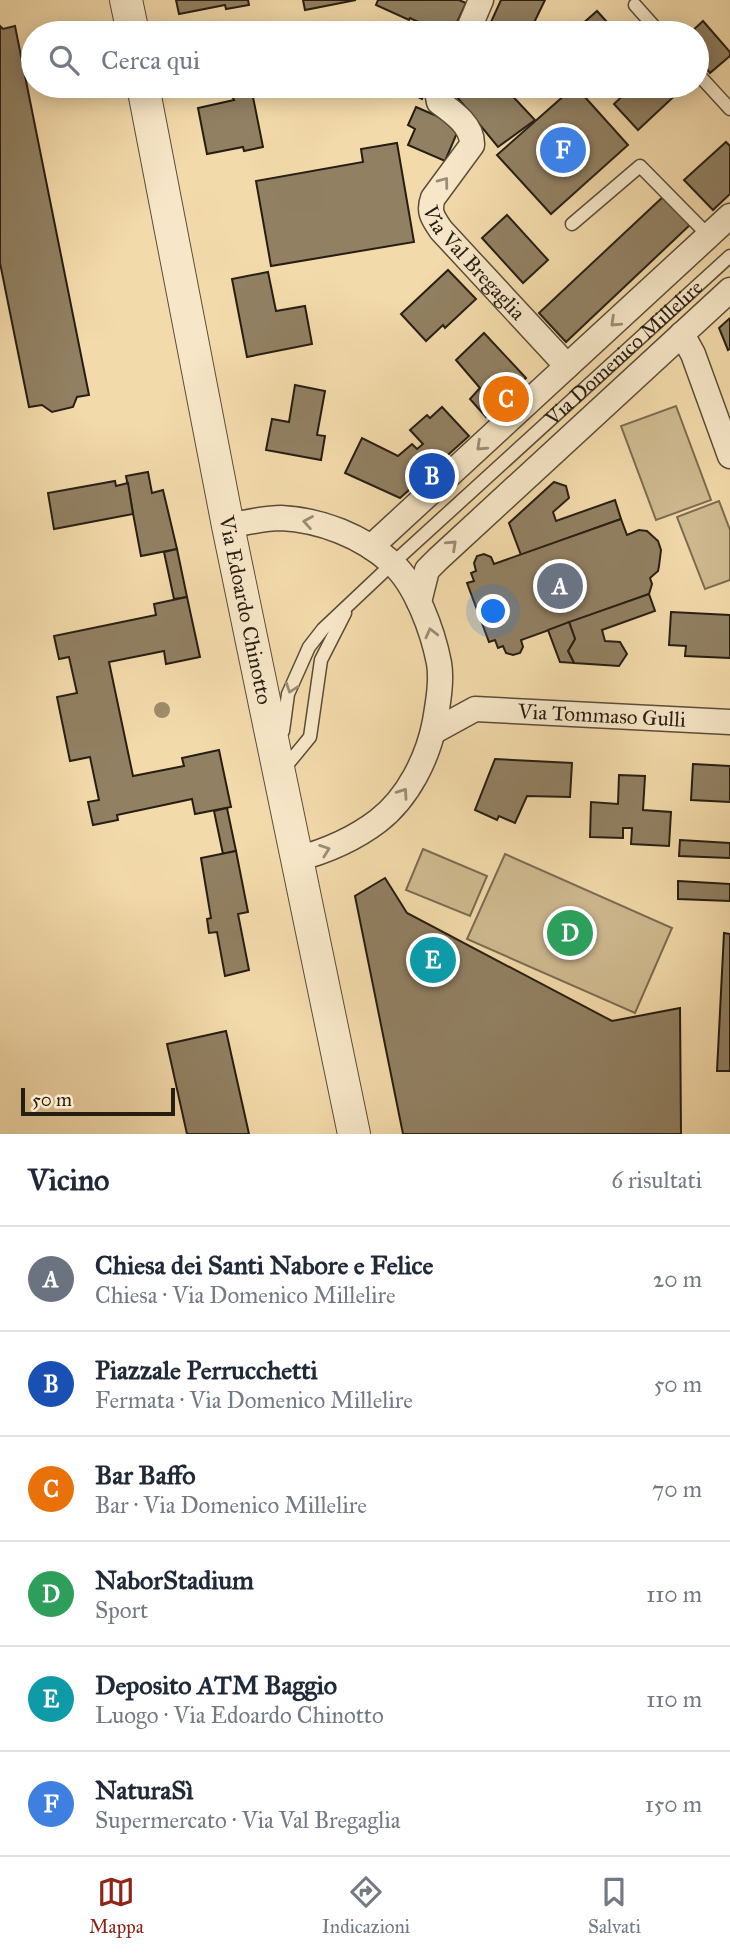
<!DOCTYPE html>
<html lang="it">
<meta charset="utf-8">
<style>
:root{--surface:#fff;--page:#f2f2f3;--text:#1f2937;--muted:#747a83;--line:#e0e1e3;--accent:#8f2418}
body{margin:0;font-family:"IM FELL Great Primer",serif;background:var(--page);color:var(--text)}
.scale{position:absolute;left:21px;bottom:18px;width:154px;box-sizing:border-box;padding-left:7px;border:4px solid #271e13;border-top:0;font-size:19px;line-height:24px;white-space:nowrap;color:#271e13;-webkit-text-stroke:5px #f7e7c8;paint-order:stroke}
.you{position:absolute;left:494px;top:612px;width:24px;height:24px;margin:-18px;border:5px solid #fff;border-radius:50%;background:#1a73e8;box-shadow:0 0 0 10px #1a73e833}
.badge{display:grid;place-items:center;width:46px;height:46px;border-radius:50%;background:var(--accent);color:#fff;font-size:23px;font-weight:700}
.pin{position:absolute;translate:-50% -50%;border:4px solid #fff;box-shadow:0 2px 7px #0006}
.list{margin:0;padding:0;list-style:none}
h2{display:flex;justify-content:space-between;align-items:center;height:91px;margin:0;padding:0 28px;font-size:30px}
h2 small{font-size:23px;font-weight:400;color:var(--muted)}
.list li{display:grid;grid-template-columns:46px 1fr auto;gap:21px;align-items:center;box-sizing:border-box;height:105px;padding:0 28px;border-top:2px solid var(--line)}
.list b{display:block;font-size:26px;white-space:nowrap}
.list p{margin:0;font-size:23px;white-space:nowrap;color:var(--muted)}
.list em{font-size:23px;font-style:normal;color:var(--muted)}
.icon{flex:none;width:38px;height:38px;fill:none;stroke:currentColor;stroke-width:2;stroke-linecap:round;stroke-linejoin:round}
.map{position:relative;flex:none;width:730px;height:1134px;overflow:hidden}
.search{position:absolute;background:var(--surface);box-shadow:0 4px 18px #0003;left:21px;right:21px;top:21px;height:77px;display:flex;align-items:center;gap:18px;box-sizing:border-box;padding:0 24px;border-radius:38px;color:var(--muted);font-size:26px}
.sheet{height:721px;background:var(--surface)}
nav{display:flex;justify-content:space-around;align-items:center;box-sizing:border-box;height:98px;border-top:2px solid var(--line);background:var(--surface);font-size:19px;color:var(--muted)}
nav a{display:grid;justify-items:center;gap:4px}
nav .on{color:var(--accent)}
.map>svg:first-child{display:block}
</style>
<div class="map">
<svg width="730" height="1134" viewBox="0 0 730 1134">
<rect width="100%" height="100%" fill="#f3daaa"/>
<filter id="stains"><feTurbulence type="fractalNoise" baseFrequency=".00286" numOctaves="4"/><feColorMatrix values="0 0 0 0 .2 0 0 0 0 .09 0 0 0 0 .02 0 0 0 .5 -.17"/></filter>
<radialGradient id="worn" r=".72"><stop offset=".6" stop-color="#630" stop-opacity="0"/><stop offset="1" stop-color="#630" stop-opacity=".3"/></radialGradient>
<g fill="#d0ba90" stroke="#7c6c52" stroke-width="2">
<polygon points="676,406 711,500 656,520 621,426"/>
<polygon points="719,501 730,530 730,580 705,589 677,517"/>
<polygon points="423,849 487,876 470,916 406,890"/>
<polygon points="505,854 672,928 635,1013 467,939"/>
</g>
<g fill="#918062" stroke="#271e13" stroke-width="2">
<polygon points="176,0 248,0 249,5 226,9 225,5 179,14"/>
<polygon points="303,0 356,0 305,10"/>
<polygon points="378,0 459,0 466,3 452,33 420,33 423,26 426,28 427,26 410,18 409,20 376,5"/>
<polygon points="501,0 545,0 529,33 486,33"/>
<polygon points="597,11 617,33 572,33"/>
<polygon points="703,21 730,52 730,56 710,73 697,57 697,33 690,33"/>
<polygon points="0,26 3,29 15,26 89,395 77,397 73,407 52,412 42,405 29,407 0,263"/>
<polygon points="395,86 428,86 422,99"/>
<polygon points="462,86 505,86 504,87 535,120 498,147 457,97"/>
<polygon points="575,86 628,145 551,214 497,155"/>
<polygon points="633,86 683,86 684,87 638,130 614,104"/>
<polygon points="252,92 263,147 244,151 243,147 207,154 198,108 234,100 232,96"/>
<polygon points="416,107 460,126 445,161 408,145 415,129 408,125"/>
<polygon points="726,142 730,146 730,194 713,210 684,180"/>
<polygon points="397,143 414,242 271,266 256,181 363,162 361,149"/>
<polygon points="665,195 692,223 566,342 539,313"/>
<polygon points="507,215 548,260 523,283 482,238"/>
<polygon points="448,270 476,299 445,328 443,325 426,341 401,314"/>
<polygon points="268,272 276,311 305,306 312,344 247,357 232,279"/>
<polygon points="730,318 730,349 728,350 719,328"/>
<polygon points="484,333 526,378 486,417 470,399 480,388 456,360"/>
<polygon points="295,385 325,391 317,435 325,436 321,460 266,450 272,419 289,422"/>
<polygon points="442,407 469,436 400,498 345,473 362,438 398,456 412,444 417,449 423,444 410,430 427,415 430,418"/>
<polygon points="148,472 152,493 163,490 177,549 141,556 126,476"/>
<polygon points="115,481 116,486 128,483 133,514 54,529 48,493"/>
<polygon points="554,482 566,486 569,498 553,512 556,521 615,500 621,519 521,555 509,523"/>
<polygon points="621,519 627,535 639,530 647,531 658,541 661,550 659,566 658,571 650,578 652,584 649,594 521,640 523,647 520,653 513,655 506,653 503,646 498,648 495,640 489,642 467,583 474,581 471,573 476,571 474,563 477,556 484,554 491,557 494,564"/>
<polygon points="177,549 187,597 174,599 164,552"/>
<polygon points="649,594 655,611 602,630 605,641 620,642 627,654 619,666 574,663 568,651 575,639 569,622"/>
<polygon points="187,597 200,657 166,664 164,651 109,662 133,776 184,766 182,758 219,750 231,807 195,814 192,799 117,815 118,820 93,825 88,802 99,800 90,757 70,761 57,697 77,693 69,657 59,659 54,636 156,615 154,604"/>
<polygon points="671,612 730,615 730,658 685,656 686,646 669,645"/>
<polygon points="569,622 575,639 568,651 574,663 560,662 548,630"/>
<polygon points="495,759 572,763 570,797 527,796 515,823 499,816 497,820 475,810"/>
<polygon points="693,764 730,766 730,802 691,800"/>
<polygon points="619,775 645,776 643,810 671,812 669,846 631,844 632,828 623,828 623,838 590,837 591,802 618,804"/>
<polygon points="227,808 236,851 223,854 214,811"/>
<polygon points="680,840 730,843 730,858 679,856"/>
<polygon points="236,851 248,912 238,914 249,970 225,976 217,932 209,933 207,919 211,918 201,858"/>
<polygon points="385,878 407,913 612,1021 680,1008 681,1134 403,1134 355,896"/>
<polygon points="678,881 730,884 730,901 678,899"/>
<polygon points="724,933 730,934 730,1071 717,1071"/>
<polygon points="226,1031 249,1134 187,1134 167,1044"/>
</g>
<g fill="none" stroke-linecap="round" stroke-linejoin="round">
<g stroke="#5a4d39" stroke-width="15">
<g id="service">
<polyline points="635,5 660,33"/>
<polyline points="697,73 730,109"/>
<polyline points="572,224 640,166 709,236"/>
<path id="s1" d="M283,731l5,-37 21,-47 14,-18 70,-66 337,-307"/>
<polyline points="282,771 310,737 321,660 345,613"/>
</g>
</g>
<g stroke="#5a4d39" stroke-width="27">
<g id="minor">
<polyline points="467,33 481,0"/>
<path id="s2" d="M443,86l-5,11 1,5c14,10 34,24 33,43l-39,53c-5,14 0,20 8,32l126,136"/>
<polyline points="682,334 693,354 730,456"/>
<path d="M228,526c17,-3 35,-8 53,-8 40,2 81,18 111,45 24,21 41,69 47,100 3,18 -1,40 -4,58 -7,37 -27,77 -57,100 -25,19 -51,30 -81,38"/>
<polyline points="371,547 730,216"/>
<polyline points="419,602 427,570 438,559 730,290"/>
<path id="s3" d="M433,732l42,-23 255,13"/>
</g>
</g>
<g stroke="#5a4d39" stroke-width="34">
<g id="tertiary">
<polyline points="126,0 133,33"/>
<path id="s4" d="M143,86l85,440 126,608"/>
</g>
</g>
<use href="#service" stroke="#f7e7c8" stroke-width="12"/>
<use href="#minor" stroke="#f7e7c8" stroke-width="24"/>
<use href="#tertiary" stroke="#f7e7c8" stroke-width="32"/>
</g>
<circle fill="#9f8c6b" cx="162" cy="710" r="8"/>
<defs><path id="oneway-chevron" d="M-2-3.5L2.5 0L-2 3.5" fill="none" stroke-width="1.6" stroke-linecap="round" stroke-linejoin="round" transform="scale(1.75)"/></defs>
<g stroke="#998d77">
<use href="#oneway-chevron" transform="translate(444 182) rotate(-53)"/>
<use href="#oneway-chevron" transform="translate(615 322) rotate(137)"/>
<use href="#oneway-chevron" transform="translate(481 446) rotate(137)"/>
<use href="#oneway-chevron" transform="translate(308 522) rotate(-170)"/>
<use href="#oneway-chevron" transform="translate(452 545) rotate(-43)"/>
<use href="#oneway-chevron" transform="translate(431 633) rotate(-104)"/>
<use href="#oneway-chevron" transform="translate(291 688) rotate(109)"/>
<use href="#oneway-chevron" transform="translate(403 793) rotate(-55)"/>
<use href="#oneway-chevron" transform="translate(325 850) rotate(-20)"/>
</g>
<g text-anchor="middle" stroke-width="5" stroke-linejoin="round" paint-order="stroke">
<g font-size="21" fill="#271e13" stroke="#f7e7c8">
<text dy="7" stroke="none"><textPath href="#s2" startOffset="220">Via Val Bregaglia</textPath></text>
<text dy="7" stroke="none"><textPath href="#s1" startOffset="520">Via Domenico Millelire</textPath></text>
<text dy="7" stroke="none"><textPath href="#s4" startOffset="534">Via Edoardo Chinotto</textPath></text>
<text dy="7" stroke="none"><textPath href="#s3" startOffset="175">Via Tommaso Gulli</textPath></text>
</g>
</g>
<rect width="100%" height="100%" filter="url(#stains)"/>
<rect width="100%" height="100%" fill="url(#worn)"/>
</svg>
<div class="scale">50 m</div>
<div class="you"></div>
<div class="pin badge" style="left:560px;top:586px;background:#6b7280">A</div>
<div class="pin badge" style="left:432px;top:476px;background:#1a4fb4">B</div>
<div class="pin badge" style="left:506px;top:399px;background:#e8710a">C</div>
<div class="pin badge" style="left:570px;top:933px;background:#2e9e5b">D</div>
<div class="pin badge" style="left:433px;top:960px;background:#0f9aa8">E</div>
<div class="pin badge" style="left:563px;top:150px;background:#3f7fe0">F</div>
<div class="search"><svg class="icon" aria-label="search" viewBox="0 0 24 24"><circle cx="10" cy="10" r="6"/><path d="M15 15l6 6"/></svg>Cerca qui</div>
</div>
<section class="sheet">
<h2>Vicino<small>6 risultati</small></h2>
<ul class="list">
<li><span class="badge" style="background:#6b7280">A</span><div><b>Chiesa dei Santi Nabore e Felice</b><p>Chiesa · Via Domenico Millelire</p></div><em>20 m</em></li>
<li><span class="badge" style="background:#1a4fb4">B</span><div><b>Piazzale Perrucchetti</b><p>Fermata · Via Domenico Millelire</p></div><em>50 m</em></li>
<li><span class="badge" style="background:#e8710a">C</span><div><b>Bar Baffo</b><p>Bar · Via Domenico Millelire</p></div><em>70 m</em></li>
<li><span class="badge" style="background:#2e9e5b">D</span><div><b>NaborStadium</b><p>Sport</p></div><em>110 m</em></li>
<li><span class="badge" style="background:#0f9aa8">E</span><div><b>Deposito ATM Baggio</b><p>Luogo · Via Edoardo Chinotto</p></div><em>110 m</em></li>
<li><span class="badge" style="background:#3f7fe0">F</span><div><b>NaturaSì</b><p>Supermercato · Via Val Bregaglia</p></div><em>150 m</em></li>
</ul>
</section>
<nav>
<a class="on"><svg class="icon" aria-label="map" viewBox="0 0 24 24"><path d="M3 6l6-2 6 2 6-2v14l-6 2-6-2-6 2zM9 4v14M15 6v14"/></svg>Mappa</a>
<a><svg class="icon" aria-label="directions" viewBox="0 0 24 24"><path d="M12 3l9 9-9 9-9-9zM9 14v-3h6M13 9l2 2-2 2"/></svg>Indicazioni</a>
<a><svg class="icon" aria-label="saved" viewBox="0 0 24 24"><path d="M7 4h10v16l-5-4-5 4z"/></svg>Salvati</a>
</nav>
